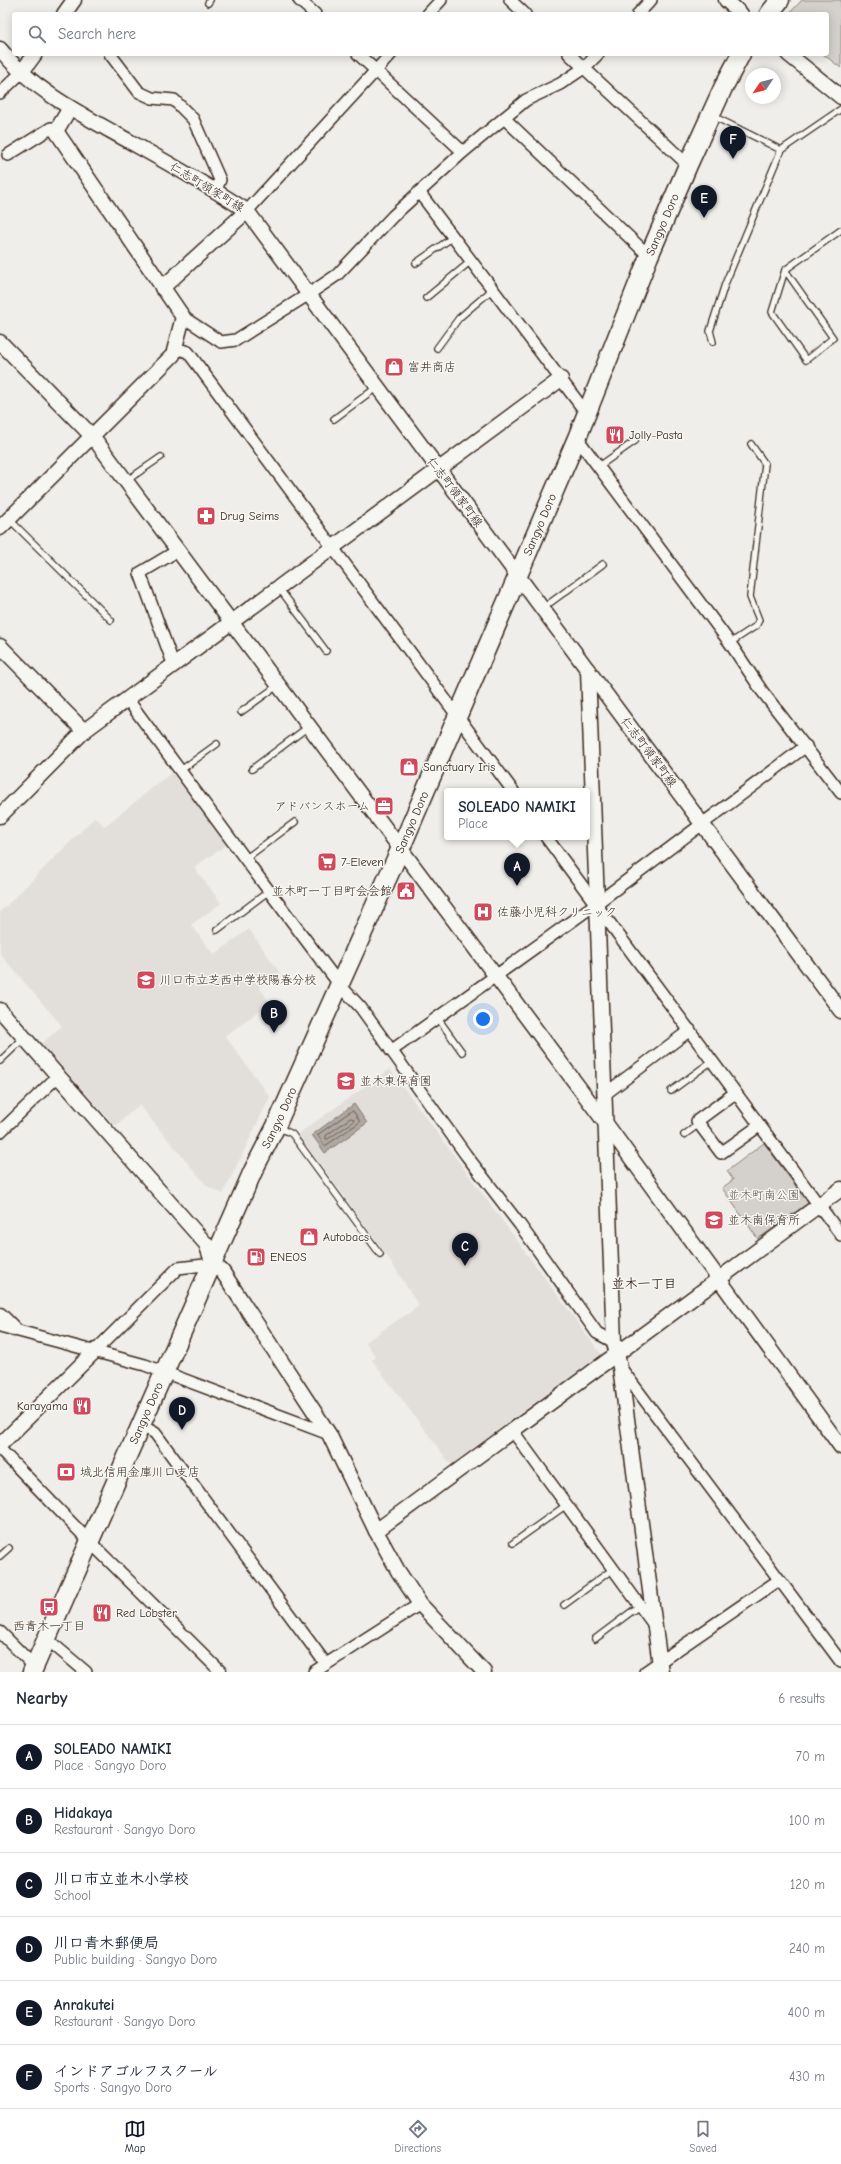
<!DOCTYPE html>
<meta charset="utf-8">
<style>
:root{--surface:#fff;--page:#f6f6f7;--text:#1f2937;--muted:#747a83;--line:#e0e1e3;--accent:#111827}
body{margin:0;font-family:"Comic Neue","Klee One",sans-serif;background:var(--page);color:var(--text)}
.compass{position:absolute;left:745px;top:68px;width:36px;height:36px;border-radius:50%;background:var(--surface);box-shadow:0 2px 10px #0003;rotate:235deg}
.you{position:absolute;left:483px;top:1019px;width:14px;height:14px;margin:-10px;border:3px solid #fff;border-radius:50%;background:#1a73e8;box-shadow:0 0 0 6px #1a73e833}
.badge{display:grid;place-items:center;width:26px;height:26px;border-radius:50%;background:var(--accent);color:#fff;font-size:13px;font-weight:700}
.pin{position:absolute;translate:-50% -33px;filter:drop-shadow(0 1px 2px #0008)}
.pin::after{content:'';position:absolute;top:21px;width:14px;height:12px;background:inherit;clip-path:polygon(0 0,100% 0,50% 100%)}
.popup{position:absolute;left:444px;top:788px;width:146px;height:52px;box-sizing:border-box;display:grid;place-content:center;border-radius:4px;background:var(--surface);filter:drop-shadow(0 1px 3px #0005);font-size:13px;white-space:nowrap;color:var(--muted)}
.popup b{font-size:15px;color:var(--text)}
.popup::after{content:'';position:absolute;left:50%;top:100%;margin-left:-8px;border:8px solid transparent;border-top-color:var(--surface)}
.list{margin:0;padding:0;list-style:none}
h2{display:flex;justify-content:space-between;align-items:center;height:52px;margin:0;padding:0 16px;font-size:17px}
h2 small{font-size:13px;font-weight:400;color:var(--muted)}
.list li{display:grid;grid-template-columns:26px 1fr auto;gap:12px;align-items:center;box-sizing:border-box;height:64px;padding:0 16px;border-top:1px solid var(--line)}
.list b{display:block;font-size:15px;white-space:nowrap}
.list p{margin:0;font-size:13px;white-space:nowrap;color:var(--muted)}
.list em{font-size:13px;font-style:normal;color:var(--muted)}
.icon{flex:none;width:22px;height:22px;fill:none;stroke:currentColor;stroke-width:2;stroke-linecap:round;stroke-linejoin:round}
.map{position:relative;flex:none;width:841px;height:1672px;overflow:hidden}
.search{position:absolute;background:var(--surface);box-shadow:0 2px 10px #0003;left:12px;right:12px;top:12px;height:44px;display:flex;align-items:center;gap:10px;box-sizing:border-box;padding:0 14px;border-radius:4px;color:var(--muted);font-size:15px}
.sheet{height:436px;background:var(--surface)}
nav{display:flex;justify-content:space-around;align-items:center;box-sizing:border-box;height:56px;border-top:1px solid var(--line);background:var(--surface);font-size:11px;color:var(--muted)}
nav a{display:grid;justify-items:center;gap:2px}
nav .on{color:var(--accent)}
.map>svg:first-child{display:block}
</style>
<div class="map">
<svg width="841" height="1672" viewBox="0 0 841 1672">
<rect width="100%" height="100%" fill="#efeeea"/>
<filter id="ink" filterUnits="userSpaceOnUse"><feTurbulence type="fractalNoise" baseFrequency=".025" numOctaves="2"/><feDisplacementMap in="SourceGraphic" scale="8" xChannelSelector="R" yChannelSelector="G"/><feConvolveMatrix kernelMatrix="1 2 1 2 8 2 1 2 1" color-interpolation-filters="sRGB"/></filter>
<g filter="url(#ink)">
<g fill="#e2dfdb">
<polygon points="172,772 228,844 194,867 221,903 191,925 214,955 249,929 280,973 259,987 270,1003 225,1036 270,1097 223,1194 207,1186 139,1105 115,1126 41,1044 62,1026 0,954 0,912 95,817 105,826"/>
<polygon points="390,1069 601,1354 451,1465 372,1360 376,1357 365,1342 419,1306 386,1254 298,1134"/>
</g>
<g fill="#d4d1cc" stroke="#887e75">
<polygon points="802,0 841,0 841,68 823,54 827,54 827,14 789,14"/>
<polygon points="764,1143 808,1203 758,1239 722,1188 733,1180 727,1171"/>
</g>
<polygon fill="#afa8a1" stroke="#81766d" points="354,1104 367,1123 325,1153 312,1135"/>
<g fill="none" stroke-linecap="round" stroke-linejoin="round">
<g stroke="#695c52" stroke-width="1">
<polygon points="352,1111 354,1112 360,1122 325,1146 318,1135"/>
<polygon points="351,1118 354,1119 353,1122 328,1139 326,1139 326,1136"/>
</g>
<g stroke="#3b2a1e" stroke-width="8">
<g id="service">
<polyline points="208,3 210,0"/>
<polyline points="713,116 781,150"/>
<polyline points="416,263 453,237"/>
<polyline points="785,270 833,338 806,360 772,312 785,270 841,230"/>
<polyline points="426,298 471,261"/>
<polyline points="713,342 710,331 725,284 781,150 841,109"/>
<polyline points="437,348 459,318 493,289"/>
<polyline points="334,419 377,387"/>
<polyline points="598,467 635,441"/>
<polyline points="126,481 161,457"/>
<polyline points="9,519 111,620"/>
<polyline points="279,588 326,651"/>
<polyline points="543,608 603,564"/>
<polyline points="730,643 756,626 759,620 750,597 765,464 751,444"/>
<polyline points="241,712 277,686"/>
<polyline points="252,769 308,727"/>
<polyline points="181,770 217,744"/>
<polyline points="245,859 295,822"/>
<polyline points="217,930 269,891"/>
<polyline points="437,1017 462,1052"/>
<polyline points="0,1061 24,1038"/>
<polyline points="671,1091 712,1061"/>
<polyline points="278,1127 292,1134 380,1254"/>
<polyline points="684,1135 699,1124"/>
<polyline points="513,1543 565,1506"/>
<polyline points="0,1556 9,1548"/>
<polyline points="564,1605 613,1569"/>
<polyline points="595,1639 639,1606"/>
</g>
</g>
<g stroke="#3b2a1e" stroke-width="14">
<g id="minor">
<polyline points="299,0 315,14"/>
<polyline points="510,0 525,14"/>
<polyline points="428,14 441,0"/>
<polyline points="638,14 651,0"/>
<polyline points="110,54 139,92 152,98 174,100 193,119 220,180 216,190"/>
<polyline points="358,54 463,152"/>
<polyline points="569,54 688,165"/>
<polyline points="0,93 21,73"/>
<polyline points="504,118 649,256"/>
<polyline points="8,155 51,128 56,131"/>
<polyline points="419,192 587,414"/>
<polyline points="247,211 391,54"/>
<polyline points="183,317 221,342 236,340 309,294 337,275 393,216 463,152 526,100 560,84 584,68 598,54"/>
<polyline points="175,348 188,352 513,791"/>
<polyline points="577,438 730,643 762,691 841,793"/>
<polyline points="174,666 140,573 177,551"/>
<polyline points="128,700 269,891 339,984 361,1008 466,1155 520,1225 597,1333 614,1342"/>
<polyline points="546,837 841,1235"/>
<polyline points="391,1051 597,903 806,746"/>
<polyline points="735,1093 697,1121 721,1153 759,1126"/>
<polyline points="605,1094 690,1030"/>
<polyline points="0,1132 58,1076"/>
<polyline points="0,1326 145,1365 329,1434"/>
<polyline points="96,1350 178,1268 213,1264"/>
<polyline points="620,1367 841,1662"/>
<polyline points="140,1425 155,1433 326,1664"/>
<polyline points="512,1430 654,1625"/>
<polyline points="0,1449 89,1541 221,1672"/>
<polyline points="0,1632 35,1667"/>
<polyline points="47,1639 86,1672"/>
<polyline points="314,1672 420,1604"/>
<polyline points="645,1672 779,1580"/>
</g>
</g>
<g stroke="#3b2a1e" stroke-width="17">
<g id="tertiary">
<polyline points="726,0 741,14"/>
<polyline points="64,14 74,0"/>
<path d="M0,49c31,39 75,62 118,86 43,24 87,48 129,76l594,800"/>
<polyline points="788,54 841,97"/>
<polyline points="21,73 35,54"/>
<polyline points="162,288 247,211"/>
<polyline points="0,342 93,437 607,1125 841,1447"/>
<polyline points="0,528 173,355 183,317 56,131 70,108"/>
<polyline points="0,646 84,731"/>
<polyline points="588,670 614,1342 620,1367 661,1672"/>
<polyline points="0,816 84,731 561,379"/>
<polyline points="0,1010 206,1244 213,1264 222,1271 329,1434 376,1531 398,1571 420,1604 484,1672"/>
<polyline points="0,1315 14,1329"/>
<polyline points="0,1445 96,1350"/>
<polyline points="376,1531 841,1189"/>
</g>
</g>
<g stroke="#3b2a1e" stroke-width="21">
<g id="primary">
<polyline points="769,14 780,0"/>
<path id="s1" d="M32,1672l221,-501 23,-45 124,-276 177,-412 72,-182 39,-91 35,-77 18,-34"/>
</g>
</g>
<use href="#service" stroke="#f6f6f2" stroke-width="5.5"/>
<use href="#minor" stroke="#f6f6f2" stroke-width="11"/>
<use href="#tertiary" stroke="#f6f6f2" stroke-width="14"/>
<use href="#primary" stroke="#f6f6f2" stroke-width="18"/>
</g>
</g>
<defs>
<g id="shop-square" transform="scale(1)"><rect x="-9" y="-9" width="18" height="18" rx="4" fill="#d1495b" stroke="#f6f6f2"/><path d="M-5-2.5h2.3a2.7 3.5 0 0 1 5.4 0H5L5.5 6h-11ZM-1.5-2.5h3a1.5 2.3 0 0 0-3 0Z" fill="#fff"/></g>
<g id="restaurant-square" transform="scale(1)"><rect x="-9" y="-9" width="18" height="18" rx="4" fill="#d1495b" stroke="#f6f6f2"/><path d="M-5-6h1v4h1v-4h1v4h1v-4h1v5L-1.5 .5V6h-2V.5L-5-1ZM5-6V6H3V1.5H1.5Q1.5-4 5-6Z" fill="#fff"/></g>
<g id="pharmacy-square" transform="scale(1)"><rect x="-9" y="-9" width="18" height="18" rx="4" fill="#d1495b" stroke="#f6f6f2"/><path d="M-2-6h4v4h4v4h-4v4h-4v-4h-4v-4h4Z" fill="#fff"/></g>
<g id="office-square" transform="scale(1)"><rect x="-9" y="-9" width="18" height="18" rx="4" fill="#d1495b" stroke="#f6f6f2"/><path d="M-6-3h4V-5.5h4V-3h4V5H-6ZM-1-4.5V-3h2v-1.5ZM-6 0V1H6V0Z" fill="#fff"/></g>
<g id="supermarket-square" transform="scale(1)"><rect x="-9" y="-9" width="18" height="18" rx="4" fill="#d1495b" stroke="#f6f6f2"/><path d="M-6-5.5h2.5l.6 2H6L4.5 2H-2.5L-4.4-4H-6ZM-1.5 3.2a1.3 1.3 0 1 0 .1 0ZM3 3.2a1.3 1.3 0 1 0 .1 0Z" fill="#fff"/></g>
<g id="civic-square" transform="scale(1)"><rect x="-9" y="-9" width="18" height="18" rx="4" fill="#d1495b" stroke="#f6f6f2"/><path d="M-.6-6.5H3V-4.5H.6V-3L4-1V1h2V6H-6V1h2V-1L-.6-3ZM-1.2 2.5V6h2.4V2.5Z" fill="#fff"/></g>
<g id="hospital-square" transform="scale(1)"><rect x="-9" y="-9" width="18" height="18" rx="4" fill="#d1495b" stroke="#f6f6f2"/><path d="M-5-5h3v3.5h4V-5h3V5h-3V1.5h-4V5h-3Z" fill="#fff"/></g>
<g id="school-square" transform="scale(1)"><rect x="-9" y="-9" width="18" height="18" rx="4" fill="#d1495b" stroke="#f6f6f2"/><path d="M0-5L7-2L0 1L-7-2ZM-4 1L0 2.5L4 1V4Q0 6-4 4Z" fill="#fff"/></g>
<g id="fuel-square" transform="scale(1)"><rect x="-9" y="-9" width="18" height="18" rx="4" fill="#d1495b" stroke="#f6f6f2"/><path d="M-5.5-6h7V0h2V4h1.3V-2.5L3-4.5l.8-.8L6-3V5H2.5V1h-1V6h-7ZM-4.2-4.7v3.2H.2V-4.7Z" fill="#fff"/></g>
<g id="bank-square" transform="scale(1)"><rect x="-9" y="-9" width="18" height="18" rx="4" fill="#d1495b" stroke="#f6f6f2"/><path d="M-6-4H6V4H-6ZM0-2.3a2.3 2.3 0 1 0 0 4.6a2.3 2.3 0 1 0 0-4.6Z" fill="#fff"/></g>
<g id="bus-square" transform="scale(1)"><rect x="-9" y="-9" width="18" height="18" rx="4" fill="#d1495b" stroke="#f6f6f2"/><path d="M-5-6H5V4H4V6H2V4H-2V6H-4V4H-5ZM-3.5-4V0h7V-4ZM-3.5 1.2v1.5H-2V1.2ZM2 1.2v1.5H3.5V1.2Z" fill="#fff"/></g>
</defs>
<g fill-rule="evenodd">
<use href="#shop-square" x="394" y="367"/>
<use href="#restaurant-square" x="615" y="435"/>
<use href="#pharmacy-square" x="206" y="516"/>
<use href="#shop-square" x="409" y="767"/>
<use href="#office-square" x="384" y="806"/>
<use href="#supermarket-square" x="327" y="862"/>
<use href="#civic-square" x="406" y="891"/>
<use href="#hospital-square" x="483" y="912"/>
<use href="#school-square" x="146" y="980"/>
<use href="#school-square" x="346" y="1081"/>
<use href="#school-square" x="714" y="1220"/>
<use href="#shop-square" x="309" y="1237"/>
<use href="#fuel-square" x="256" y="1257"/>
<use href="#restaurant-square" x="82" y="1406"/>
<use href="#bank-square" x="66" y="1472"/>
<use href="#bus-square" x="49" y="1607"/>
<use href="#restaurant-square" x="102" y="1613"/>
</g>
<g text-anchor="middle" stroke-width="3" stroke-linejoin="round" paint-order="stroke">
<g font-size="12" fill="#3b2a1e" stroke="#f6f6f2">
<text transform="translate(207 187) rotate(31)" y="4">仁志町領家町線</text>
<text dy="4" stroke="none"><textPath href="#s1" startOffset="1579">Sangyo Doro</textPath></text>
<text transform="translate(455 492) rotate(53)" y="4">仁志町領家町線</text>
<text dy="4" stroke="none"><textPath href="#s1" startOffset="1255">Sangyo Doro</textPath></text>
<text transform="translate(649 752) rotate(53)" y="4">仁志町領家町線</text>
<text dy="4" stroke="none"><textPath href="#s1" startOffset="931">Sangyo Doro</textPath></text>
<text dy="4" stroke="none"><textPath href="#s1" startOffset="607">Sangyo Doro</textPath></text>
<text dy="4" stroke="none"><textPath href="#s1" startOffset="283">Sangyo Doro</textPath></text>
</g>
<g font-size="12" fill="#3b2a1e" stroke="#f6f6f2" text-anchor="start">
<text x="408" y="371">富井商店</text>
<text x="629" y="439">Jolly-Pasta</text>
<text x="220" y="520">Drug Seims</text>
<text x="423" y="771">Sanctuary Iris</text>
<text x="370" y="810" text-anchor="end">アドバンスホーム</text>
<text x="341" y="866">7-Eleven</text>
<text x="392" y="895" text-anchor="end">並木町一丁目町会会館</text>
<text x="497" y="916">佐藤小児科クリニック</text>
<text x="160" y="984">川口市立芝西中学校陽春分校</text>
<text x="360" y="1085">並木東保育園</text>
<text x="728" y="1224">並木南保育所</text>
<text x="323" y="1241">Autobacs</text>
<text x="270" y="1261">ENEOS</text>
<text x="68" y="1410" text-anchor="end">Karayama</text>
<text x="80" y="1476">城北信用金庫川口支店</text>
<text x="116" y="1617">Red Lobster</text>
<text x="49" y="1630" text-anchor="middle">西青木一丁目</text>
</g>
<g font-size="12" fill="#61544a" stroke="#f6f6f2">
<text x="764" y="1199">並木町南公園</text>
</g>
<g font-size="13" font-weight="bold" fill="#3b2a1e" stroke="#f6f6f2">
<text x="644" y="1288">並木一丁目</text>
</g>
</g>
</svg>
<svg class="compass" viewBox="-18 -18 36 36"><path d="M0-13l5 13h-10z" fill="#e53935"/><path d="M0 13l5-13h-10z" fill="#747a83"/></svg>
<div class="you"></div>
<div class="pin badge" style="left:517px;top:886px">A</div>
<div class="popup"><b>SOLEADO NAMIKI</b>Place</div>
<div class="pin badge" style="left:274px;top:1033px">B</div>
<div class="pin badge" style="left:465px;top:1266px">C</div>
<div class="pin badge" style="left:182px;top:1430px">D</div>
<div class="pin badge" style="left:704px;top:218px">E</div>
<div class="pin badge" style="left:733px;top:159px">F</div>
<div class="search"><svg class="icon" aria-label="search" viewBox="0 0 24 24"><circle cx="10" cy="10" r="6"/><path d="M15 15l6 6"/></svg>Search here</div>
</div>
<section class="sheet">
<h2>Nearby<small>6 results</small></h2>
<ul class="list">
<li><span class="badge">A</span><div><b>SOLEADO NAMIKI</b><p>Place · Sangyo Doro</p></div><em>70 m</em></li>
<li><span class="badge">B</span><div><b>Hidakaya</b><p>Restaurant · Sangyo Doro</p></div><em>100 m</em></li>
<li><span class="badge">C</span><div><b>川口市立並木小学校</b><p>School</p></div><em>120 m</em></li>
<li><span class="badge">D</span><div><b>川口青木郵便局</b><p>Public building · Sangyo Doro</p></div><em>240 m</em></li>
<li><span class="badge">E</span><div><b>Anrakutei</b><p>Restaurant · Sangyo Doro</p></div><em>400 m</em></li>
<li><span class="badge">F</span><div><b>インドアゴルフスクール</b><p>Sports · Sangyo Doro</p></div><em>430 m</em></li>
</ul>
</section>
<nav>
<a class="on"><svg class="icon" aria-label="map" viewBox="0 0 24 24"><path d="M3 6l6-2 6 2 6-2v14l-6 2-6-2-6 2zM9 4v14M15 6v14"/></svg>Map</a>
<a><svg class="icon" aria-label="directions" viewBox="0 0 24 24"><path d="M12 3l9 9-9 9-9-9zM9 14v-3h6M13 9l2 2-2 2"/></svg>Directions</a>
<a><svg class="icon" aria-label="saved" viewBox="0 0 24 24"><path d="M7 4h10v16l-5-4-5 4z"/></svg>Saved</a>
</nav>
